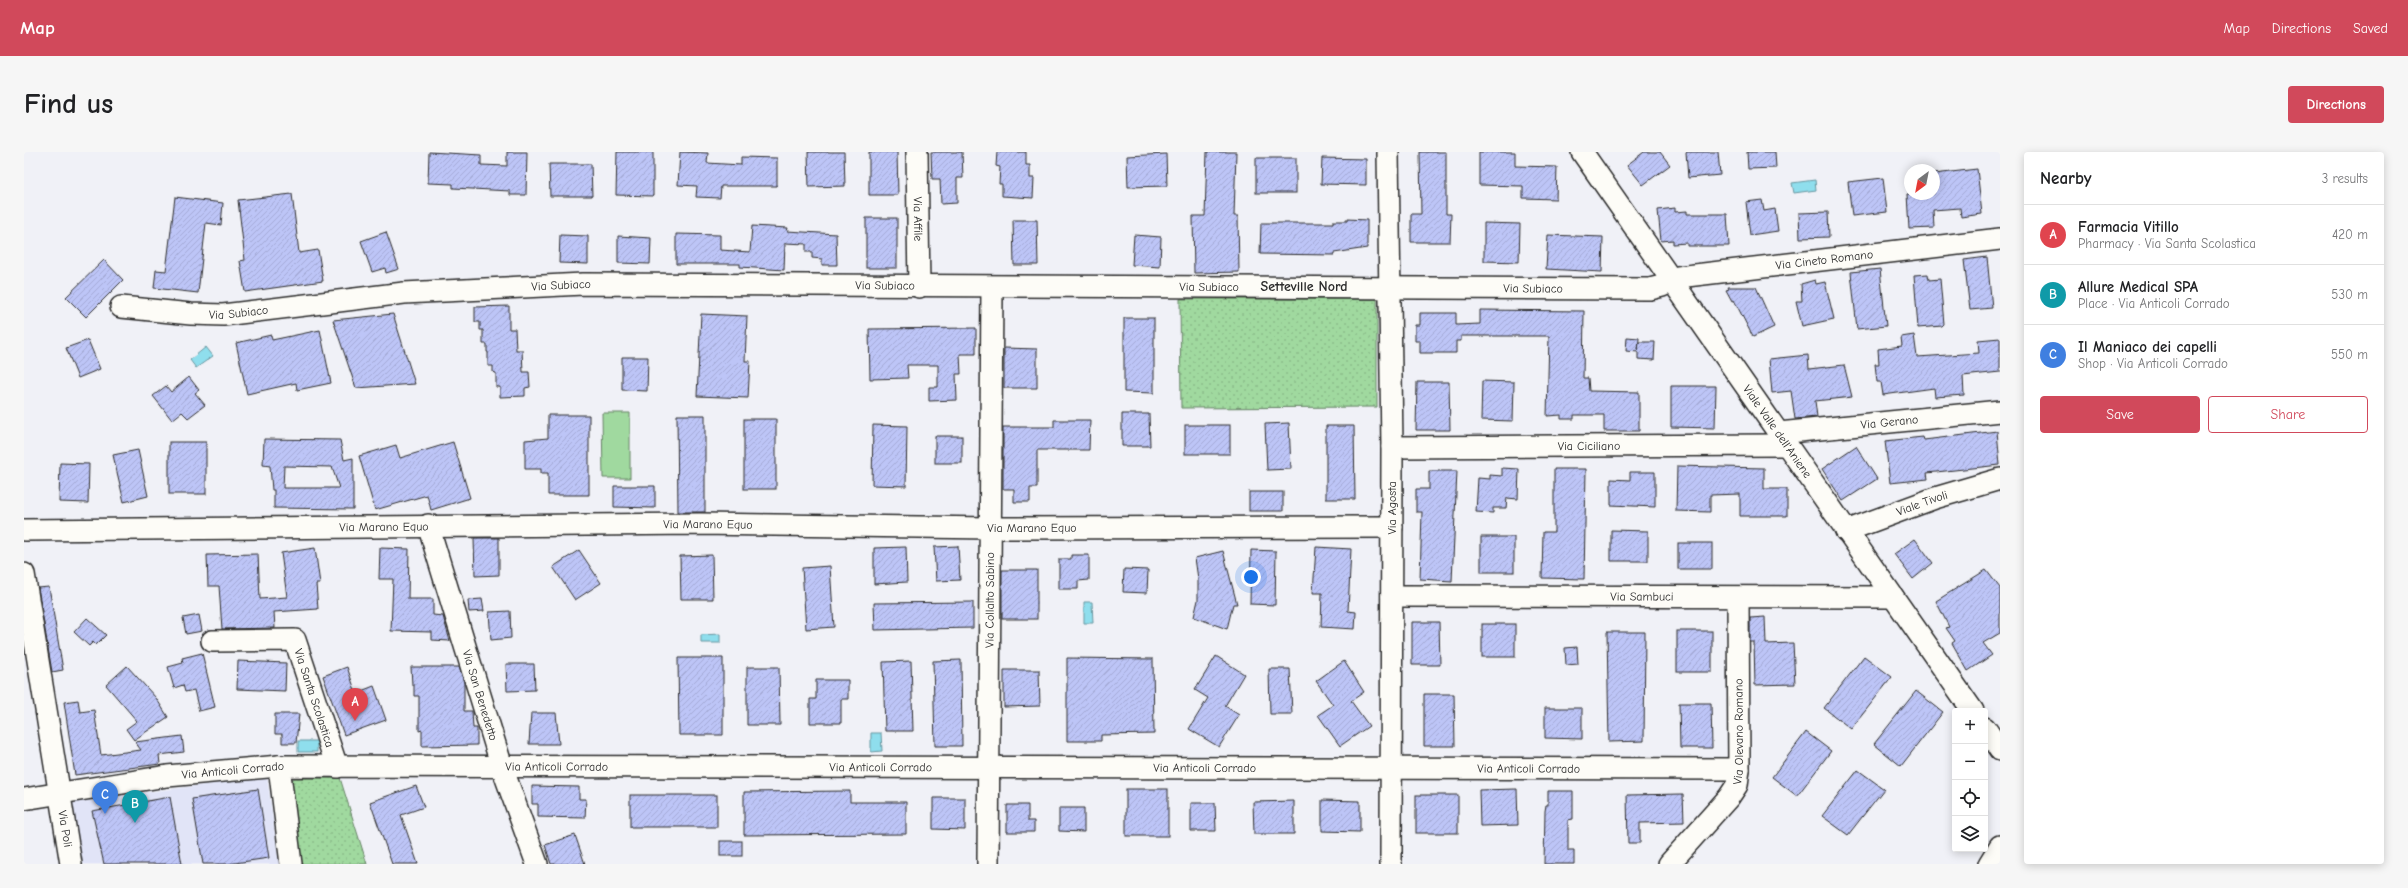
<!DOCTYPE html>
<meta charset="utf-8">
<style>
:root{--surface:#fff;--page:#f6f6f6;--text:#202124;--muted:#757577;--line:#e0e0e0;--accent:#d1495b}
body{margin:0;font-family:"Comic Neue",sans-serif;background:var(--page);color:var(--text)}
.controls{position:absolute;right:12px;bottom:12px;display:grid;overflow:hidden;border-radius:4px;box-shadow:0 2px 10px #0003}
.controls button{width:36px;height:36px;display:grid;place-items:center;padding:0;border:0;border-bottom:1px solid var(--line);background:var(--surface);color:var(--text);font:20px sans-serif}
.compass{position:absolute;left:1880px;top:12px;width:36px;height:36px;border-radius:50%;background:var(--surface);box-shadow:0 2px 10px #0003;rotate:212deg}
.you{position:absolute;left:1227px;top:425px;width:14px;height:14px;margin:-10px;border:3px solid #fff;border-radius:50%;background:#1a73e8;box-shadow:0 0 0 6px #1a73e833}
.badge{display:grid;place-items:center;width:26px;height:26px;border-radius:50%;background:var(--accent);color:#fff;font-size:13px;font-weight:700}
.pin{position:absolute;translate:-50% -33px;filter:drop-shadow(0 1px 2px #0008)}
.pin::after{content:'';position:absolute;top:21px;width:14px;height:12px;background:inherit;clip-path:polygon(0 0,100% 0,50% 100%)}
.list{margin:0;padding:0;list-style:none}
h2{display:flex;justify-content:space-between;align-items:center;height:52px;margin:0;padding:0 16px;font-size:17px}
h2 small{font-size:13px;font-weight:400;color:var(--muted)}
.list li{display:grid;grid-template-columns:26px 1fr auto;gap:12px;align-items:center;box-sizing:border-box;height:60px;padding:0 16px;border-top:1px solid var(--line)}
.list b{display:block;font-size:15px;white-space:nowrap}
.list p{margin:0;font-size:13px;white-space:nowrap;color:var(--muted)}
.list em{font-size:13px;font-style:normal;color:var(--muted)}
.actions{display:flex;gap:8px;padding:12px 16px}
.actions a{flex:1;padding:9px 0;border:1px solid var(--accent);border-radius:4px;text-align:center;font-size:14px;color:var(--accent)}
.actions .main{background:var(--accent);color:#fff}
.icon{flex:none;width:22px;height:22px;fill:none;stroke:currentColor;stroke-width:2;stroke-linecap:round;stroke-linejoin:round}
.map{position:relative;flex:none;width:1976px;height:712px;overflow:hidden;border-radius:4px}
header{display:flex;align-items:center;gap:24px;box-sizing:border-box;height:56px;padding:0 20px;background:var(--accent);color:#fff}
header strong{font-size:19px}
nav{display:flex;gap:22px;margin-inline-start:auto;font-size:14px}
.intro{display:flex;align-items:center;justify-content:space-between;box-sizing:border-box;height:96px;padding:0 24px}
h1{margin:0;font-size:28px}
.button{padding:10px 18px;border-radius:4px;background:var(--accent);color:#fff;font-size:14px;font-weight:700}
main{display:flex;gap:24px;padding:0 24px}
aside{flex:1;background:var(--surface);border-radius:4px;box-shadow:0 2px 10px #0003}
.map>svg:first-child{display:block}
</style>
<header>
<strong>Map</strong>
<nav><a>Map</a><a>Directions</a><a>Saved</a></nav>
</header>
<div class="intro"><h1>Find us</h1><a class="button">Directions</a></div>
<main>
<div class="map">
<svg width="1976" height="712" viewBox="0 0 1976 712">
<defs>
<pattern id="grass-dots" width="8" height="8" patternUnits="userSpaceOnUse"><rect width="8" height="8" fill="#a0d99f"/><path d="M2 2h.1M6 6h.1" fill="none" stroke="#8aba89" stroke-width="1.8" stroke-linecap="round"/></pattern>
<pattern id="building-hatch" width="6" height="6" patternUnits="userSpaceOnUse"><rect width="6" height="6" fill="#bdc5f7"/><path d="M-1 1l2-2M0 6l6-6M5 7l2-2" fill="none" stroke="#a3a9d4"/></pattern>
</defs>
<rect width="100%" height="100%" fill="#f0f1f7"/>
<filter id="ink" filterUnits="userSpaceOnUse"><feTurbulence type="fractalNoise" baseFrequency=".025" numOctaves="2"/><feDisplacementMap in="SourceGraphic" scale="8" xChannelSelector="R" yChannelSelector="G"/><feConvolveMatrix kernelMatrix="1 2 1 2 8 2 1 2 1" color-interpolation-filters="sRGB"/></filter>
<g filter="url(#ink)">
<polygon fill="#e1e4f7" points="243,625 255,712 54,712 47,650"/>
<g fill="url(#grass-dots)" stroke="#668265">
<polygon points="1156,147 1353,147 1353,255 1157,256"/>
<polygon points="271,626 316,626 343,712 276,712 264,630"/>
</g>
<polygon fill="#a0d99f" stroke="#668265" points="578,261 606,261 606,326 579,326"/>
<g fill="#8fdeed" stroke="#67969f">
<polygon points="1791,28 1792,38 1770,41 1768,31"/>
<polygon points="182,195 189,204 172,216 166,208"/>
<polygon points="1060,450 1068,450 1069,471 1060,471"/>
<polygon points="696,482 696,491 677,491 677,483"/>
<polygon points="847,581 857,581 858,599 847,600"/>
<rect x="274" y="589" width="19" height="11"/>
</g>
<g fill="url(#building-hatch)" stroke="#2b2b2b" fill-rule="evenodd">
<polygon points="405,0 457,3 457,13 483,14 483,0 503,0 502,43 486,43 486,39 429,36 429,32 404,31"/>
<polygon points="593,0 629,0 629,44 592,43"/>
<polygon points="656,0 684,1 683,11 717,13 717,5 753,6 753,34 697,34 696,46 672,45 673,34 654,33"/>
<polygon points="784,0 820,0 821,34 785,35"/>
<polygon points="845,0 873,0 874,43 845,43"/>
<polygon points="907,0 938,0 939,26 933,26 933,51 917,52 916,27 908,27"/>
<polygon points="973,0 1002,0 1002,13 1006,13 1006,26 1010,26 1009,46 978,44 978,32 975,32 976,15 972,14"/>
<polygon points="1183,0 1212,0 1210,64 1214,64 1215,120 1170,121 1169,64 1181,64"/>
<polygon points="1396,0 1422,0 1422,62 1427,62 1426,90 1387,90 1387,62 1397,62"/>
<polygon points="1455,0 1491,0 1491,14 1533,15 1532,47 1499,46 1499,34 1455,33"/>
<polygon points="1620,0 1636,0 1646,13 1619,33 1603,13"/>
<polygon points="1662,0 1694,0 1696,23 1664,26"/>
<polygon points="1723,0 1751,0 1752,16 1724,17"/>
<polygon points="1142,2 1143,34 1104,35 1103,4"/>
<rect x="1232" y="6" width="40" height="35"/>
<polygon points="1298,6 1342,7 1342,33 1297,32"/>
<polygon points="525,12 567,12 568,44 526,44"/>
<polygon points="1953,17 1958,62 1937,65 1936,56 1909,58 1910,76 1885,77 1883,42 1910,42 1910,22"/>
<polygon points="1859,26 1863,60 1828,64 1824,30"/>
<polygon points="268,42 275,101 294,98 299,129 221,140 216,109 221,108 214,48"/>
<polygon points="151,45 199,51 197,73 182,71 174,141 130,136 132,118 142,119"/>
<polygon points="1738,48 1740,59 1751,57 1754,79 1726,83 1722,50"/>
<polygon points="1651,56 1651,60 1663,59 1663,62 1703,62 1705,94 1663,94 1663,91 1649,92 1649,88 1637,89 1634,58"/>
<polygon points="1804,60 1805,85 1776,86 1775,61"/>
<rect x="842" y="66" width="31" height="50"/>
<polygon points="1323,67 1343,68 1343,96 1310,101 1310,103 1236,102 1237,71 1309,71 1309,69 1323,69"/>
<polygon points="989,68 1013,68 1014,113 990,113"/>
<polygon points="1460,71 1496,72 1495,110 1460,109"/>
<polygon points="728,74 764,76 763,79 812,82 813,113 798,113 798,107 788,106 788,100 782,100 782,92 761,91 760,118 716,115 716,112 652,112 652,82 696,83 696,98 726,100"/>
<polygon points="362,80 375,117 362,121 361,116 348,120 337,89"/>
<polygon points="536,83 564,84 564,112 535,111"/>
<polygon points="1110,83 1137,85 1136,115 1108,113"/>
<polygon points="1524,83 1579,85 1578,120 1522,117"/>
<polygon points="594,84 627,86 626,112 594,111"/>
<polygon points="1963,105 1968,156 1946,158 1940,108"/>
<polygon points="80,108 99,128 62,165 42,145"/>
<polygon points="1856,117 1862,174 1833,177 1827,120"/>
<polygon points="1904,122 1905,128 1916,127 1920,172 1918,174 1894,176 1890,123"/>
<polygon points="1791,128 1792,132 1801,130 1810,167 1778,174 1772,149 1778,149 1777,132"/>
<polygon points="1704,135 1732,135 1750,175 1729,185 1710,148 1708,149 1702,138 1705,137"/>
<polygon points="485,154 485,177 491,177 492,198 498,198 499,220 505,220 506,235 501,236 501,244 476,245 476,235 472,235 472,221 469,220 469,214 464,214 464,200 463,200 463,192 459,192 459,178 456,178 456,170 451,170 451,155"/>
<polygon points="1456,158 1560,159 1559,226 1564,226 1565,239 1615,240 1615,279 1580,279 1580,263 1550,263 1550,267 1537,267 1537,263 1523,264 1525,184 1437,184 1437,189 1432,189 1432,201 1396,201 1396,189 1391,189 1391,173 1396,173 1396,161 1432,161 1432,173 1456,172"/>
<polygon points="369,162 391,232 332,236 309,168"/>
<polygon points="677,162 723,164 721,209 726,209 724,246 673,244"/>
<polygon points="1100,166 1130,166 1130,241 1100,240"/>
<polygon points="952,176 952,202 936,202 937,222 932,222 933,248 905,249 905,235 914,235 914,213 883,213 884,226 846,227 845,177"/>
<polygon points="296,178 307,231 273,238 272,231 223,242 212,191 247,183 248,188"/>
<polygon points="1890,183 1893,205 1955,201 1954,188 1976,186 1976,220 1939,224 1940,243 1911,245 1910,236 1859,243 1857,230 1853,230 1851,212 1855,212 1854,197 1878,194 1877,185"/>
<polygon points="1603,185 1615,186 1614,199 1615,190 1631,190 1630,208 1614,207 1614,200 1602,199"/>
<polygon points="64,188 76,217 54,226 42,196"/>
<polygon points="980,196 1013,197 1013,236 980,236"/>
<polygon points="1784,203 1785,217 1820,213 1828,245 1791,249 1793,265 1771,267 1767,239 1748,241 1745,207"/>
<polygon points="598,205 624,205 623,239 598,238"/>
<polygon points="165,225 175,238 171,241 181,253 164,266 158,260 148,268 129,244 142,234 147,240"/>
<polygon points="1458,229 1490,230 1489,269 1457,268"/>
<polygon points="1393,230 1425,230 1426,278 1392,278"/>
<polygon points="1647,234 1692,234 1691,276 1647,275"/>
<polygon points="1098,262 1125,262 1126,294 1098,294"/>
<polygon points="524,263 565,263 565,343 524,343 524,321 517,321 517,317 501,317 501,288 524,286"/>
<polygon points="653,263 681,263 681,360 654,360"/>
<rect x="720" y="267" width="32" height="70"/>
<polygon points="1030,268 1066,268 1065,298 1013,298 1013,336 1006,336 1006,350 990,350 990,337 979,337 979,275 1030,275"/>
<polygon points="1265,271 1267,317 1243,318 1241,272"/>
<polygon points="849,273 883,274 882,334 848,333"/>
<rect x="1161" y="273" width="45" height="29"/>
<polygon points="1302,274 1330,274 1331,347 1302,347"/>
<polygon points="1973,279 1976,313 1903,321 1904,327 1866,331 1861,289 1899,285 1900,288"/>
<rect x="911" y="284" width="27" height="27"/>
<path d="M240,287l76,1 4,20 9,-2v51l-79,-1v-18h-2l-2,-24 -7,-1zM260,314l48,1 7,21h-56z"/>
<rect x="145" y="290" width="37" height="52"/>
<polygon points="429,290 446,346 407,358 403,343 351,358 335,304 372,293 376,306"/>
<polygon points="1832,294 1853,327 1819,349 1798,317"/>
<polygon points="114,298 124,344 100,350 89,303"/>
<polygon points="36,311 65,312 64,351 35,350"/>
<polygon points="1653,314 1740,316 1740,337 1763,337 1763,364 1716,364 1716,342 1686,343 1686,360 1652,359"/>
<polygon points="1478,316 1495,317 1494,347 1483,346 1482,356 1469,356 1469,361 1452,360 1454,326 1466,327 1466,323 1478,324"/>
<polygon points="1530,317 1562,317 1560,427 1518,426 1519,380 1530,380"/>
<polygon points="1405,319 1433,319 1428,429 1396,427 1398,360 1392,360 1392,337 1405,337"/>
<polygon points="1606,320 1631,320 1631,355 1587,353 1587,327 1606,328"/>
<polygon points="590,334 631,334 631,356 590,355"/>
<rect x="1225" y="340" width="34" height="19"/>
<polygon points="1587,378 1624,379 1624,409 1587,409"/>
<rect x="1457" y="385" width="33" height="35"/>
<polygon points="450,386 475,386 475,423 451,424"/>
<polygon points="1891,387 1909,411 1889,427 1870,402"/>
<rect x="1654" y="391" width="34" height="26"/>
<polygon points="934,394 936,428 912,429 910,395"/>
<polygon points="882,395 883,430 850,432 850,396"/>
<polygon points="1292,395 1327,397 1324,459 1332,460 1331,477 1297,475 1298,441 1289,441"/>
<polygon points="291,396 296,432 292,432 294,457 250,460 251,476 198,477 195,434 184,434 183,403 234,402 236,447 263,445 257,401"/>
<polygon points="356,396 385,397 384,447 409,447 409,463 419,464 426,489 408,488 408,480 367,479 369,427 355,427"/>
<polygon points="555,398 577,431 551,448 529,415"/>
<polygon points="1227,398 1252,399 1251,453 1226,452"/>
<polygon points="1199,399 1213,452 1209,452 1203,477 1170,465 1174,448 1174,427 1171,406"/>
<polygon points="688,403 689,447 657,447 656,404"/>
<polygon points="1047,403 1065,403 1065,428 1054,429 1054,437 1035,437 1035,407 1047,407"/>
<polygon points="806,414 810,475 782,477 778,416"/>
<polygon points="1100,417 1124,418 1123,441 1099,440"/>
<rect x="978" y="418" width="35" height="49"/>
<polygon points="1962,418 1976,436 1976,481 1959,491 1968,503 1944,519 1928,491 1931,489 1922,476 1925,475 1912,449"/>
<polygon points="25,435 39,518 28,520 14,436"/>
<polygon points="458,447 460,459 445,460 444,448"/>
<polygon points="949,450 949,476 851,478 850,451"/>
<polygon points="486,459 487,486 467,488 465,460"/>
<polygon points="175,463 178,479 162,482 159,466"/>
<polygon points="1741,465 1742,492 1769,491 1771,532 1731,533 1730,490 1726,490 1726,466"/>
<polygon points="63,466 82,483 72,493 69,490 65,494 50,480"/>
<polygon points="1388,470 1415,470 1416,513 1388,513"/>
<rect x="1458" y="472" width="33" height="33"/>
<rect x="1653" y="479" width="35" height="41"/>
<polygon points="1583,480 1621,480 1620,589 1585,590"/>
<polygon points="1553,495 1554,512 1542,513 1541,496"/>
<polygon points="178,501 191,555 175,559 170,538 161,540 159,533 150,536 144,515 159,511 158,506"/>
<polygon points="1192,504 1220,522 1201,554 1215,563 1195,595 1165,577 1184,546 1171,538"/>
<polygon points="1840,504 1868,525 1827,577 1800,556"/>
<polygon points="654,506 699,506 699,583 655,583"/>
<polygon points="1043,506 1129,507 1130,582 1077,583 1077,589 1043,589"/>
<polygon points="937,508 938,594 911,594 909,509"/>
<polygon points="214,509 262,511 261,539 213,537"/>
<polygon points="887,509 889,579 861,579 859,510"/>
<polygon points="1320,509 1340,540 1327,549 1345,574 1316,594 1294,563 1309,553 1292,529"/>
<polygon points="482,512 510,512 511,538 483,539"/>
<polygon points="103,514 132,546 144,565 110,588 102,577 113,569 82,533"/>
<polygon points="323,515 332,541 350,534 362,568 320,583 299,524"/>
<polygon points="387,515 435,515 440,530 440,559 448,559 449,576 453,576 453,593 398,594 398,578 395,579 395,544 390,544 390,533 388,533"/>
<polygon points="723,515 755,515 756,573 723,573"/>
<polygon points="1245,517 1266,517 1268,562 1246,562"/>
<polygon points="980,518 1015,518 1016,554 980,555"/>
<polygon points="792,528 824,528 824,547 817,547 817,571 786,571 786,547 792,547"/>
<polygon points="1892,539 1919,560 1877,614 1850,592"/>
<polygon points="1400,542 1430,542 1431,594 1400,594"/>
<polygon points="54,548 56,560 70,558 77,603 117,598 111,590 158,584 160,600 135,603 136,612 51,623 40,550"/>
<polygon points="1655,551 1687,551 1688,596 1656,596"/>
<polygon points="1521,556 1558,556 1558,587 1521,586"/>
<polygon points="507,561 532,561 535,592 505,592"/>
<polygon points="251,562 275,562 272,591 258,591 258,582 251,582"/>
<polygon points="1782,580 1807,599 1773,644 1748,625"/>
<polygon points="1834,618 1860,637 1824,683 1798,664"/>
<polygon points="392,634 400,655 377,663 394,712 368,712 346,650"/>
<polygon points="508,634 555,635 555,647 562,647 561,666 514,665 514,652 508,652"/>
<polygon points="234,637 245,706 204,712 179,712 168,647"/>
<rect x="1102" y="637" width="42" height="47"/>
<polygon points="1493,637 1494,673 1456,674 1455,638"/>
<polygon points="826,639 826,650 882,650 882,682 720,683 720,640"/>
<polygon points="1524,639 1549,639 1549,667 1544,668 1544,699 1550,699 1550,712 1520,712 1521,659 1522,653 1524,653"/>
<polygon points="1659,642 1660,670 1616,671 1616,691 1604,691 1603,643"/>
<rect x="606" y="643" width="87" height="32"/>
<rect x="1392" y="643" width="42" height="38"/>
<polygon points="146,645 158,712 80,712 68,659"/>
<polygon points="909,646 941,646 941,678 909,677"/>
<polygon points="1298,648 1336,649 1336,680 1298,679"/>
<polygon points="1270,649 1270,682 1230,682 1229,650"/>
<polygon points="1167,651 1191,651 1192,679 1167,679"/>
<polygon points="983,653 1004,653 1004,669 1010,669 1010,680 983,680"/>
<polygon points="1035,656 1060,656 1060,680 1035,679"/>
<polygon points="551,683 561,712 527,712 521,693"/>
<rect x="696" y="689" width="22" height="15"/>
</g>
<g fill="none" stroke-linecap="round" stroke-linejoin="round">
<g stroke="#2b2b2b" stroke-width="24">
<g id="minor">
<path id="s1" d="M893,0l2,135"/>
<polyline points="1364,0 1368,295 1367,712"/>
<path id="s2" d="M1558,0l391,559"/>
<path id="s3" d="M97,155l70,7 32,1 181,-22 179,-9 1067,5 12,-3 16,-9 322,-38"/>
<path id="s4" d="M1755,281l221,-22"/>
<path id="s5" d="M1368,295l394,-2"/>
<path id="s6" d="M404,373l74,242 35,97"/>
<path id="s7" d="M0,378l676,-6 290,4 402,-1"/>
<path id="s8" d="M1822,379l89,-33 65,-19"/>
<path id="s9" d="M0,422l47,290"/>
<path id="s10" d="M1368,444l501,1"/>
<path id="s11" d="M188,489l83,-1 42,127"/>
<polyline points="1961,576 1976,598"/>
<polyline points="255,614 267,712"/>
<path id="s12" d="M0,647l143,-23 112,-10 1460,3"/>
<path id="s13" d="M964,712l4,-577"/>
<path id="s14" d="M1645,712l60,-67 8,-12 2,-16 -1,-171"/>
<polyline points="1965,712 1976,694"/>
</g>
</g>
<use href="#minor" stroke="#fdfcf7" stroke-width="21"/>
</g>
</g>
<g text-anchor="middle" stroke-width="3.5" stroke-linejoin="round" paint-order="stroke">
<g font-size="12" fill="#2b2b2b" stroke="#fdfcf7">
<text dy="4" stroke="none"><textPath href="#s1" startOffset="67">Via Affile</textPath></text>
<text dy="4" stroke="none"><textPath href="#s3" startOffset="1709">Via Cineto Romano</textPath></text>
<text dy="4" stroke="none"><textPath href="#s3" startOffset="442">Via Subiaco</textPath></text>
<text dy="4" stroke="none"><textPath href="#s3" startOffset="766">Via Subiaco</textPath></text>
<text dy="4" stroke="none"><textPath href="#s3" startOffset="1090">Via Subiaco</textPath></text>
<text dy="4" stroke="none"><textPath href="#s3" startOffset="1414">Via Subiaco</textPath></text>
<text dy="4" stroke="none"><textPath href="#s3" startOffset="118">Via Subiaco</textPath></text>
<text dy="4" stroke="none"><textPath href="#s4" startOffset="111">Via Gerano</textPath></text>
<text dy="4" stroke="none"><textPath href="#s2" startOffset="341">Viale Valle dell'Aniene</textPath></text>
<text dy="4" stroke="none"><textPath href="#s5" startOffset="197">Via Ciciliano</textPath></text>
<text dy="4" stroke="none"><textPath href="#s8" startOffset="81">Viale Tivoli</textPath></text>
<text transform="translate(1368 356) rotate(-90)" y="4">Via Agosta</text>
<text dy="4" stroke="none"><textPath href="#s7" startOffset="684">Via Marano Equo</textPath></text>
<text dy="4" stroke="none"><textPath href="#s7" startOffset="360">Via Marano Equo</textPath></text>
<text dy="4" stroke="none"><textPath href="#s7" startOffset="1008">Via Marano Equo</textPath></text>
<text dy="4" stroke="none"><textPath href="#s10" startOffset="250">Via Sambuci</textPath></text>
<text dy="4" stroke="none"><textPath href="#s13" startOffset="264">Via Collalto Sabino</textPath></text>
<text dy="4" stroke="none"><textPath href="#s6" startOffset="178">Via San Benedetto</textPath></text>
<text dy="4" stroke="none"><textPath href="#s11" startOffset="144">Via Santa Scolastica</textPath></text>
<text dy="4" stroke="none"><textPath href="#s14" startOffset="158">Via Olevano Romano</textPath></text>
<text dy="4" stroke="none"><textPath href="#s12" startOffset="535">Via Anticoli Corrado</textPath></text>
<text dy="4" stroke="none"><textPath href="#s12" startOffset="859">Via Anticoli Corrado</textPath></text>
<text dy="4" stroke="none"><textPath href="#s12" startOffset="1183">Via Anticoli Corrado</textPath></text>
<text dy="4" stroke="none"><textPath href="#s12" startOffset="1507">Via Anticoli Corrado</textPath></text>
<text dy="4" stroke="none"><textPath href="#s12" startOffset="211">Via Anticoli Corrado</textPath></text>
<text dy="4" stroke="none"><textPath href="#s9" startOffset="258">Via Poli</textPath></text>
</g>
<g font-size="14" font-weight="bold" fill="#2b2b2b" stroke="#fdfcf7">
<text x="1280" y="139">Setteville Nord</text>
</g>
</g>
</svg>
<div class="controls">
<button>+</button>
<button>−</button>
<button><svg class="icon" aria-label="locate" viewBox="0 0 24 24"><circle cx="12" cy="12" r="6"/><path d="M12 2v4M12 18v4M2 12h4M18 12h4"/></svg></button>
<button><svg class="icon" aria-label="layers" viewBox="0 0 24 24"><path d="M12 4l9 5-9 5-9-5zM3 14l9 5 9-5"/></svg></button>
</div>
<svg class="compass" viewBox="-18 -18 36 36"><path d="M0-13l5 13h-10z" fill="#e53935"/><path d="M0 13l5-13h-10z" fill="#757577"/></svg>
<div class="you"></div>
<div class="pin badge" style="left:331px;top:569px;background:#e0444e">A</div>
<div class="pin badge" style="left:111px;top:671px;background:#0f9aa8">B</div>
<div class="pin badge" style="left:81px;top:662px;background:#3f7fe0">C</div>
</div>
<aside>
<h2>Nearby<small>3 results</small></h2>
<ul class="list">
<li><span class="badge" style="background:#e0444e">A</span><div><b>Farmacia Vitillo</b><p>Pharmacy · Via Santa Scolastica</p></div><em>420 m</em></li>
<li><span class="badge" style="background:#0f9aa8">B</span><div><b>Allure Medical SPA</b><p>Place · Via Anticoli Corrado</p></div><em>530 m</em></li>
<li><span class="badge" style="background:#3f7fe0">C</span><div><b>Il Maniaco dei capelli</b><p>Shop · Via Anticoli Corrado</p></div><em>550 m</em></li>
</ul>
<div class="actions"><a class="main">Save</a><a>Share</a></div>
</aside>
</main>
